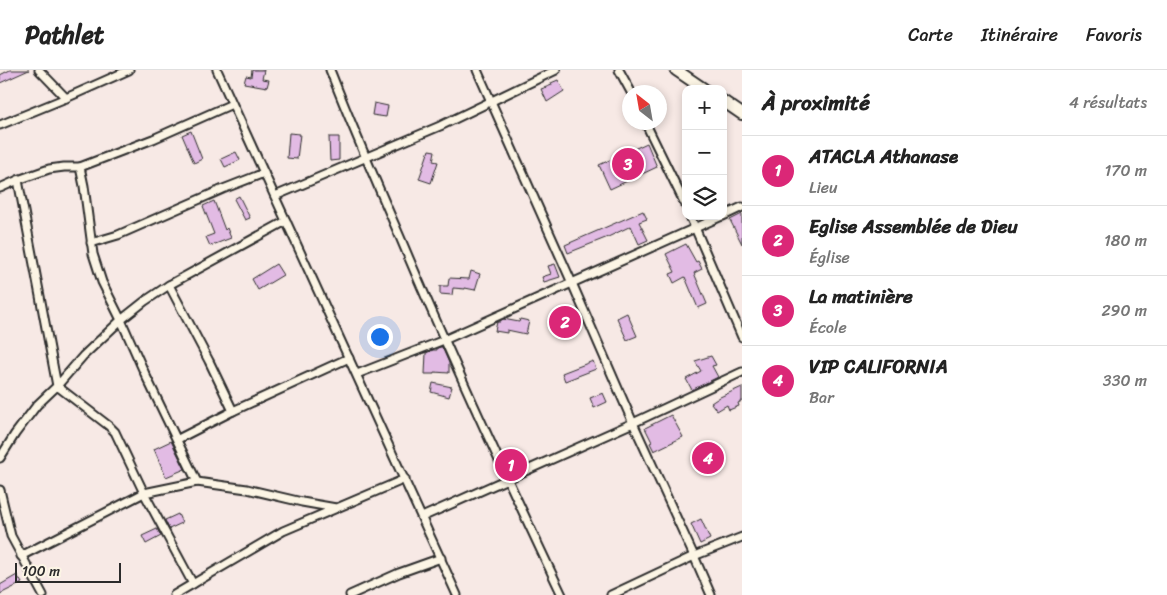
<!DOCTYPE html>
<html lang="fr">
<meta charset="utf-8">
<style>
:root{--surface:#fff;--page:#f6f6f6;--text:#222;--muted:#767676;--line:#e0e0e0;--accent:#db2777}
body{margin:0;font-family:Sriracha,sans-serif;background:var(--page);color:var(--text)}
.controls{position:absolute;right:15px;top:15px;display:grid;overflow:hidden;border-radius:10px;box-shadow:0 2px 8px #0003}
.controls button{width:45px;height:45px;display:grid;place-items:center;padding:0;border:0;border-bottom:1px solid var(--line);background:var(--surface);color:var(--text);font:25px sans-serif}
.compass{position:absolute;left:622px;top:15px;width:45px;height:45px;border-radius:50%;background:var(--surface);box-shadow:0 2px 8px #0003;rotate:329deg}
.scale{position:absolute;left:15px;bottom:12px;width:106px;box-sizing:border-box;padding-left:5px;border:2px solid #2b2b2b;border-top:0;font-size:14px;line-height:18px;white-space:nowrap;color:#2b2b2b;-webkit-text-stroke:4px #fcf5e5;paint-order:stroke}
.you{position:absolute;left:379px;top:266px;width:18px;height:18px;margin:-12px;border:4px solid #fff;border-radius:50%;background:#1a73e8;box-shadow:0 0 0 8px #1a73e833}
.badge{display:grid;place-items:center;width:32px;height:32px;border-radius:50%;background:var(--accent);color:#fff;font-size:16px;font-weight:700}
.pin{position:absolute;translate:-50% -50%;border:2px solid #fff;box-shadow:0 1px 5px #0006}
.list{margin:0;padding:0;list-style:none}
h2{display:flex;justify-content:space-between;align-items:center;height:65px;margin:0;padding:0 20px;font-size:21px}
h2 small{font-size:16px;font-weight:400;color:var(--muted)}
.list li{display:grid;grid-template-columns:32px 1fr auto;gap:15px;align-items:center;box-sizing:border-box;height:70px;padding:0 20px;border-top:1px solid var(--line)}
.list b{display:block;font-size:19px;white-space:nowrap}
.list p{margin:0;font-size:16px;white-space:nowrap;color:var(--muted)}
.list em{font-size:16px;font-style:normal;color:var(--muted)}
.icon{flex:none;width:28px;height:28px;fill:none;stroke:currentColor;stroke-width:2;stroke-linecap:round;stroke-linejoin:round}
.map{position:relative;flex:none;width:742px;height:525px;overflow:hidden}
header{display:flex;align-items:center;gap:30px;box-sizing:border-box;height:70px;padding:0 25px;background:var(--surface);border-bottom:1px solid var(--line)}
header strong{font-size:24px}
nav{display:flex;gap:28px;margin-inline-start:auto;font-size:18px}
main{display:flex}
aside{flex:1;background:var(--surface)}
.map>svg:first-child{display:block}
</style>
<header>
<strong>Pathlet</strong>
<nav><a>Carte</a><a>Itinéraire</a><a>Favoris</a></nav>
</header>
<main>
<div class="map">
<svg width="742" height="525" viewBox="0 0 742 525">
<rect width="100%" height="100%" fill="#f7e9e5"/>
<filter id="ink" filterUnits="userSpaceOnUse"><feTurbulence type="fractalNoise" baseFrequency=".02" numOctaves="2"/><feDisplacementMap in="SourceGraphic" scale="10" xChannelSelector="R" yChannelSelector="G"/><feConvolveMatrix kernelMatrix="1 2 1 2 8 2 1 2 1" color-interpolation-filters="sRGB"/></filter>
<g filter="url(#ink)">
<g fill="#e2bbe4" stroke="#2b2b2b">
<polygon points="10,0 29,0 0,13 0,5"/>
<polygon points="252,0 264,0 262,9 269,10 267,17 244,13 246,6 251,7"/>
<polygon points="558,10 564,21 547,32 541,19 552,15 551,13"/>
<polygon points="374,33 388,36 386,47 372,45"/>
<polygon points="191,61 202,89 194,93 182,65"/>
<polygon points="289,63 300,64 297,89 287,88"/>
<polygon points="329,67 339,67 339,90 330,91"/>
<polygon points="647,73 657,97 610,119 599,95"/>
<polygon points="429,80 435,81 433,91 438,92 431,113 419,109"/>
<polygon points="236,82 240,90 225,97 221,89"/>
<polygon points="239,126 250,148 245,150 234,129"/>
<polygon points="214,131 225,160 227,158 231,168 210,176 206,167 214,164 203,136"/>
<polygon points="643,141 647,149 639,152 648,170 639,174 631,156 608,167 568,183 565,175"/>
<polygon points="742,144 742,174 730,150"/>
<polygon points="686,174 696,192 698,191 702,199 694,203 707,234 698,238 685,207 674,213 670,204 675,202 666,184"/>
<polygon points="276,194 283,205 258,220 252,209"/>
<polygon points="555,194 560,207 544,212 542,207 551,204 548,196"/>
<polygon points="471,201 480,204 475,220 465,218 465,219 453,218 452,225 440,224 440,216 448,216 449,208 469,209"/>
<polygon points="573,239 580,253 558,264 552,249"/>
<polygon points="627,243 637,266 627,270 617,248"/>
<polygon points="503,249 519,252 520,249 529,251 526,264 507,260 507,263 495,261 497,252 500,252 500,251"/>
<polygon points="441,277 442,277 449,293 449,303 434,302 434,304 425,304 426,283 433,280 437,280 437,278"/>
<polygon points="711,286 716,295 712,296 718,307 692,320 686,309 701,301 695,291"/>
<polygon points="593,291 596,299 565,311 562,303"/>
<polygon points="433,313 452,317 449,327 431,322"/>
<polygon points="742,317 742,331 738,333 739,336 729,340 727,335 717,341 711,333 720,327"/>
<polygon points="603,323 607,332 594,338 590,328"/>
<polygon points="671,345 683,367 654,381 650,373 652,372 645,358"/>
<polygon points="171,371 185,399 166,407 154,379"/>
<polygon points="178,444 182,453 169,459 165,450"/>
<polygon points="701,449 710,469 700,474 691,454"/>
<polygon points="157,459 161,466 146,474 142,466"/>
<polygon points="17,505 22,513 0,524 0,515"/>
</g>
<g fill="none" stroke-linecap="round" stroke-linejoin="round">
<g stroke="#2b2b2b" stroke-width="11">
<g id="street">
<polyline points="39,0 66,28"/>
<polyline points="217,0 457,525"/>
<path d="M330,0c22,56 46,112 70,167 51,121 106,240 162,358"/>
<polyline points="477,0 572,213 633,353 694,486 711,525"/>
<polyline points="619,0 631,22"/>
<polyline points="645,52 686,136"/>
<polyline points="0,55 66,28 129,0"/>
<polyline points="80,97 84,116 93,184 102,212 121,250 145,231 169,215 209,291 233,341 349,288"/>
<polyline points="18,110 57,316 109,356 115,362 144,423 21,486"/>
<polyline points="0,118 18,110 49,99 64,97 80,97 153,69 232,34"/>
<polyline points="275,126 440,56 556,0"/>
<polyline points="690,146 742,267"/>
<polyline points="723,146 742,137"/>
<polyline points="91,173 118,165 223,119 264,103"/>
<polyline points="169,215 286,151"/>
<polyline points="357,304 444,270 722,146"/>
<polyline points="178,369 233,341"/>
<polyline points="0,388 15,364 37,335 57,316 83,286 121,250 145,304 197,412"/>
<polyline points="0,420 11,466 43,525"/>
<polyline points="422,447 633,353 742,302"/>
<polyline points="193,514 144,423 197,412 247,419 302,432 336,438"/>
<polyline points="174,525 283,461 405,409"/>
<polyline points="350,525 399,503 441,488"/>
<polyline points="611,525 694,486 742,467"/>
</g>
</g>
<g stroke="#2b2b2b" stroke-width="14">
<g id="secondary">
<polyline points="676,0 704,19"/>
<polyline points="723,31 742,44"/>
</g>
</g>
<use href="#street" stroke="#fcf5e5" stroke-width="7"/>
<use href="#secondary" stroke="#fcf5e5" stroke-width="10"/>
</g>
</g>
</svg>
<div class="controls">
<button>+</button>
<button>−</button>
<button><svg class="icon" aria-label="layers" viewBox="0 0 24 24"><path d="M12 4l9 5-9 5-9-5zM3 14l9 5 9-5"/></svg></button>
</div>
<svg class="compass" viewBox="-18 -18 36 36"><path d="M0-13l5 13h-10z" fill="#e53935"/><path d="M0 13l5-13h-10z" fill="#767676"/></svg>
<div class="scale">100 m</div>
<div class="you"></div>
<div class="pin badge" style="left:511px;top:395px">1</div>
<div class="pin badge" style="left:565px;top:252px">2</div>
<div class="pin badge" style="left:628px;top:94px">3</div>
<div class="pin badge" style="left:708px;top:388px">4</div>
</div>
<aside>
<h2>À proximité<small>4 résultats</small></h2>
<ul class="list">
<li><span class="badge">1</span><div><b>ATACLA Athanase</b><p>Lieu</p></div><em>170 m</em></li>
<li><span class="badge">2</span><div><b>Eglise Assemblée de Dieu</b><p>Église</p></div><em>180 m</em></li>
<li><span class="badge">3</span><div><b>La matinière</b><p>École</p></div><em>290 m</em></li>
<li><span class="badge">4</span><div><b>VIP CALIFORNIA</b><p>Bar</p></div><em>330 m</em></li>
</ul>
</aside>
</main>
